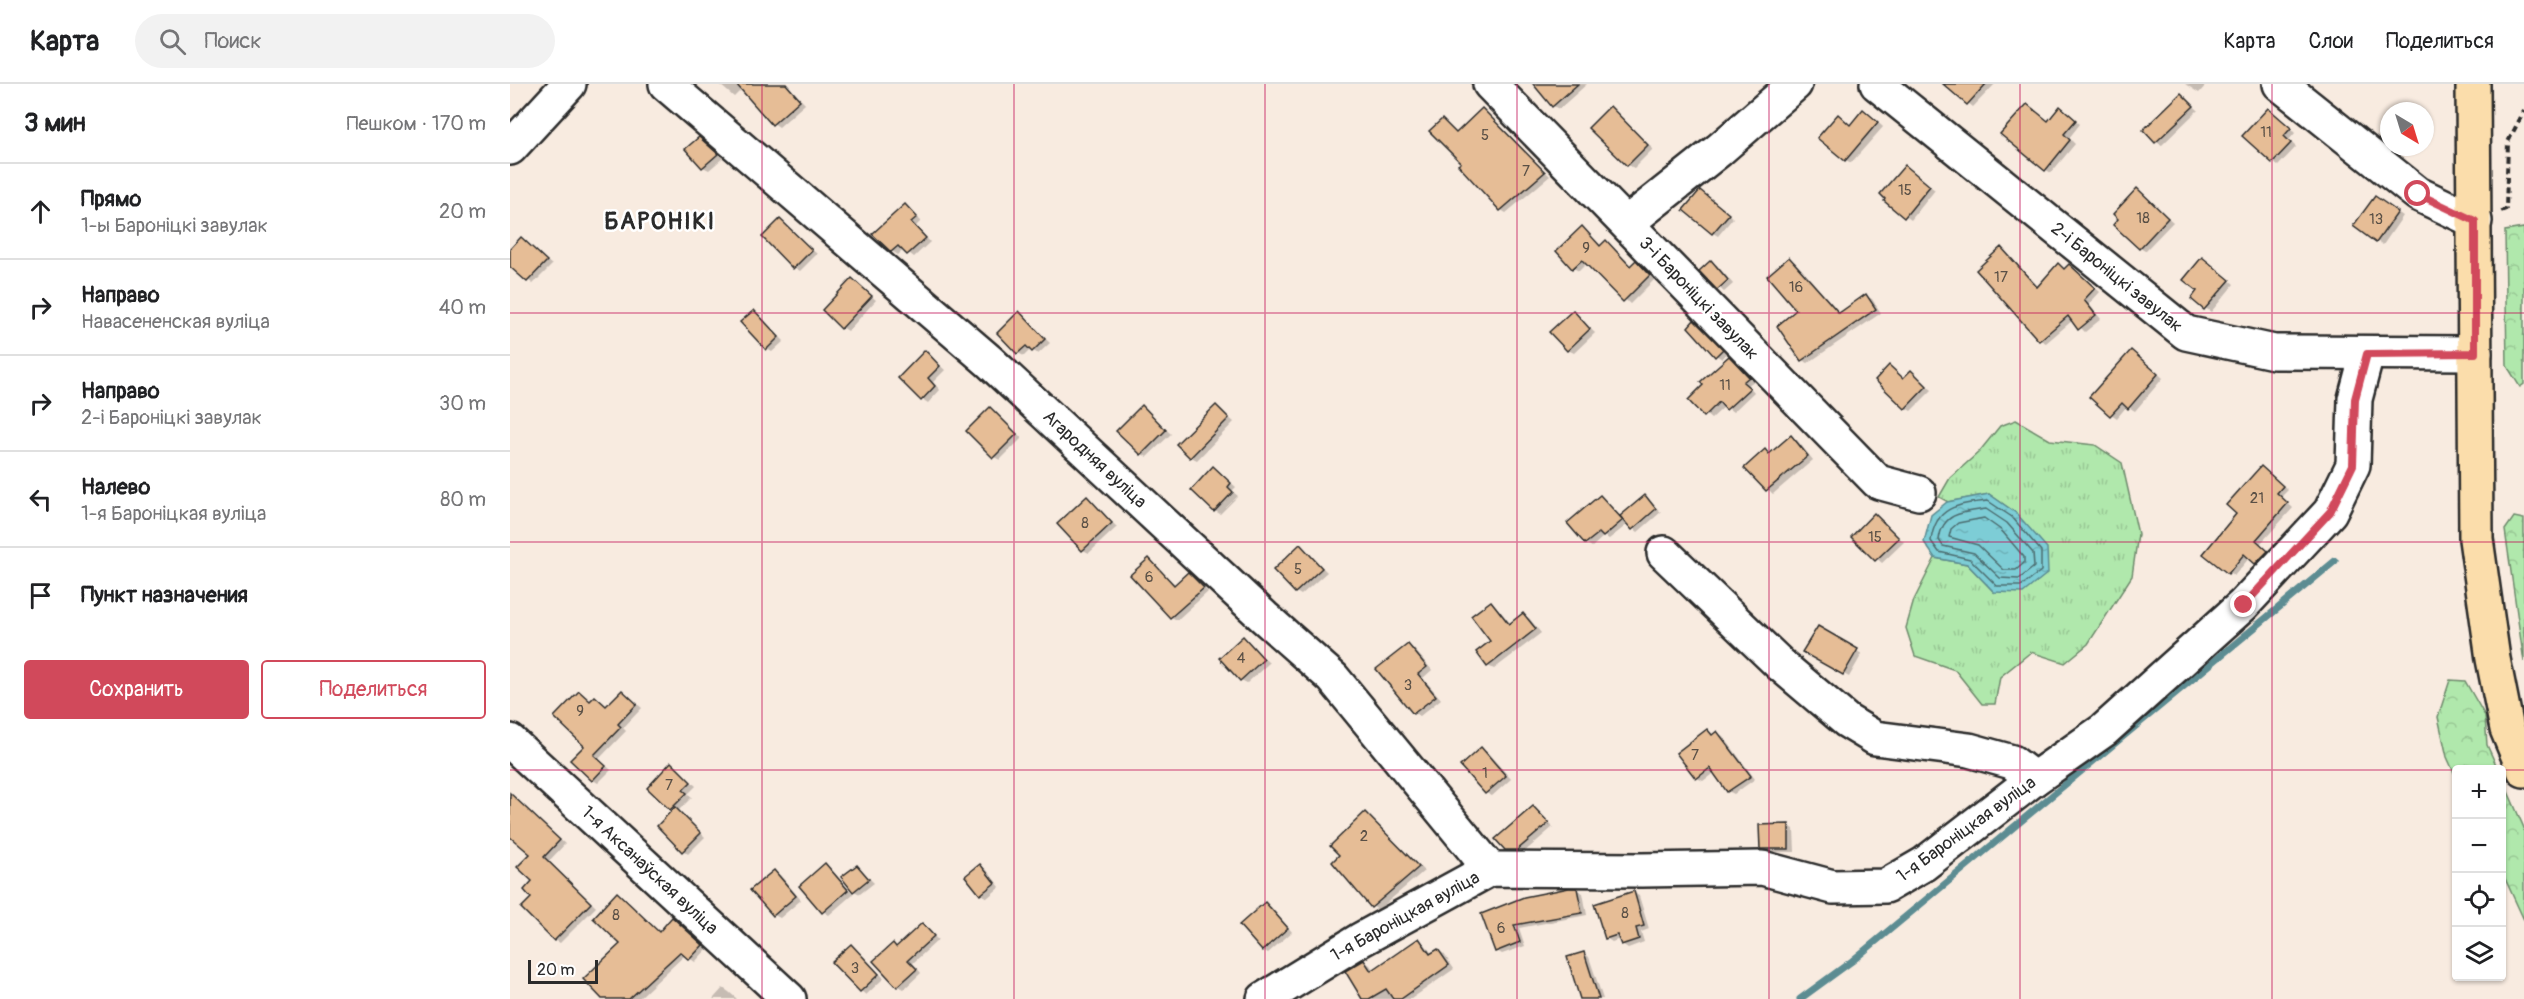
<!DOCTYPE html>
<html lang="ru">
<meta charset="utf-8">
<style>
:root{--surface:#fff;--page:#f2f2f2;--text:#202124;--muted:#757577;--line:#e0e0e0;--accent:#d1495b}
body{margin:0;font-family:Pangolin,sans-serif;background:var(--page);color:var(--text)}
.controls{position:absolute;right:18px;bottom:18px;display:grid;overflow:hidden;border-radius:6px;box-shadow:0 2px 4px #0004}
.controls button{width:54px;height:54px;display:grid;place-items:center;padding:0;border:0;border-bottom:2px solid var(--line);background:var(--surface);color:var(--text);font:30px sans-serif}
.compass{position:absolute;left:1870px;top:18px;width:54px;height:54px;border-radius:50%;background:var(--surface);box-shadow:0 2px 4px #0004;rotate:142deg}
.scale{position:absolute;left:18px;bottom:15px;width:70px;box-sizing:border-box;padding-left:6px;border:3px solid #2b2b2b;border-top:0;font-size:16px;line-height:21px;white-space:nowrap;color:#2b2b2b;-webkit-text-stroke:4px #fff;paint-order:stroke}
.stop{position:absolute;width:18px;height:18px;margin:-14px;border:4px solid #d1495b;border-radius:50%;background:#fff}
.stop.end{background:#d1495b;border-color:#fff;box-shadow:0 2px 6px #0008}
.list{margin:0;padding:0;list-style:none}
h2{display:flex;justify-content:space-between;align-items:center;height:78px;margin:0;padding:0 24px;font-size:26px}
h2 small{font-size:20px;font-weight:400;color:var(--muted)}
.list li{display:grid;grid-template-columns:39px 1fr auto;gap:18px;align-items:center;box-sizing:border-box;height:96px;padding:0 24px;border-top:2px solid var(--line)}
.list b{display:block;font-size:22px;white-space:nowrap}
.list p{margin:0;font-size:20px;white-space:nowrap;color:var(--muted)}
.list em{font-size:20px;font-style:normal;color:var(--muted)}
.actions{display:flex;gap:12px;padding:18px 24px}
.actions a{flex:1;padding:14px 0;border:2px solid var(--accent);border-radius:6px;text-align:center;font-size:21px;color:var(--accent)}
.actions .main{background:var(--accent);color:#fff}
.icon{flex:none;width:33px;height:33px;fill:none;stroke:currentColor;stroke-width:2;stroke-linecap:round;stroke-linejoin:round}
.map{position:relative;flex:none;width:2014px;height:915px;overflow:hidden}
header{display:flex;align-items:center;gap:36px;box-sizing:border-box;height:84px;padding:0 30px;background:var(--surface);border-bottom:2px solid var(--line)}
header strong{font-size:28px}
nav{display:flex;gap:33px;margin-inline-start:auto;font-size:21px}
.search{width:420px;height:54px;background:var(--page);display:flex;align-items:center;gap:15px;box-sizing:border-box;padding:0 21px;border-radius:33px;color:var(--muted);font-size:22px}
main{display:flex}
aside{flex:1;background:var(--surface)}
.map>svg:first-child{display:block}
</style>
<header>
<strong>Карта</strong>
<div class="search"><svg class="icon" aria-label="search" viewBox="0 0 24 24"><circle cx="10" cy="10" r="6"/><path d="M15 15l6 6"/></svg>Поиск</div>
<nav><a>Карта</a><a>Слои</a><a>Поделиться</a></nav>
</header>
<main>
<aside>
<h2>3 мин<small>Пешком · 170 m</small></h2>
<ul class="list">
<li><svg class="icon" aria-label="ahead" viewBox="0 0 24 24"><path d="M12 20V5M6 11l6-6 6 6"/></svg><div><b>Прямо</b><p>1-ы Бароніцкі завулак</p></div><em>20 m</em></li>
<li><svg class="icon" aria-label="right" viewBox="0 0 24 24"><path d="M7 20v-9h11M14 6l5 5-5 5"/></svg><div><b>Направо</b><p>Навасененская вуліца</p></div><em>40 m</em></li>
<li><svg class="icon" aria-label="right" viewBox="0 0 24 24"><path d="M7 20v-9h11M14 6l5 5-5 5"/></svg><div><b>Направо</b><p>2-і Бароніцкі завулак</p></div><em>30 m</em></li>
<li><svg class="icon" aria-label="left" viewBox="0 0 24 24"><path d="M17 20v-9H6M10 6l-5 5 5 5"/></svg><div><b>Налево</b><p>1-я Бароніцкая вуліца</p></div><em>80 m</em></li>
<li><svg class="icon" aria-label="arrive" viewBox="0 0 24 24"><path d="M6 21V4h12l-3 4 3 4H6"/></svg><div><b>Пункт назначения</b></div></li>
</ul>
<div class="actions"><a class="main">Сохранить</a><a>Поделиться</a></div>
</aside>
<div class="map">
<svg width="2014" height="915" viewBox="0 0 2014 915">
<defs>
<pattern id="grass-tufts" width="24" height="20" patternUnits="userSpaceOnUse" patternTransform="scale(1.5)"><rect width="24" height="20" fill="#b0e8ac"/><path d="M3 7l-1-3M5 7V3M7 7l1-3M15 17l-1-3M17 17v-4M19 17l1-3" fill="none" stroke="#98c794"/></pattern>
<pattern id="forest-crowns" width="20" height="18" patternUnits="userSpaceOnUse" patternTransform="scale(1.5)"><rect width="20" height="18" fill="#b0e8ac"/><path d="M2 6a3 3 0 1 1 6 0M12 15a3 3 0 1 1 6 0" fill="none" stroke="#98c794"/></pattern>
<pattern id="water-ripples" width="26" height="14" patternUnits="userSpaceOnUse" patternTransform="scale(1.5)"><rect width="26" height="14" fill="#7dcdd6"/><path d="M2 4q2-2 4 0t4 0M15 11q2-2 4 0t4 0" fill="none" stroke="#6cb0b8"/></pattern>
</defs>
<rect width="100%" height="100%" fill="#f8ebe0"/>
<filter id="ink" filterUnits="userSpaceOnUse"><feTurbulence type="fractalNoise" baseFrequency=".0167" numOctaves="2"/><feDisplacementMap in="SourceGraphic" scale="12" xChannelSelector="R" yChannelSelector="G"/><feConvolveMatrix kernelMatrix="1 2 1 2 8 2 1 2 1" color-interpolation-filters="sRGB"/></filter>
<g filter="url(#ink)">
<polygon fill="url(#grass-tufts)" stroke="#6e8a6c" stroke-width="1.5" points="1506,336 1540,356 1585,361 1612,379 1628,450 1622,492 1578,560 1555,579 1521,568 1490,593 1485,620 1472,620 1445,586 1405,572 1396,544 1404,516 1425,474 1457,480 1484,508 1506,429 1479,410 1438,418 1429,413 1440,394 1469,368 1490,342"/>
<g fill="url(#forest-crowns)" stroke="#6e8a6c" stroke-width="1.5">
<polygon points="2014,144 2014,300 2010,303 1997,282 1995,147"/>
<polygon points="2004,433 2014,435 2014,578 1995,446"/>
<polygon points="1940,596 1955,597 1975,632 1977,661 1988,685 1946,686 1946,693 1937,673 1928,633"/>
<polygon points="1992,694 2014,744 2014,836 1992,788"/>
</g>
<polygon fill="url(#water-ripples)" stroke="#5c8c92" stroke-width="1.5" points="1479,410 1506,429 1537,464 1538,489 1513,509 1484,508 1457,480 1425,474 1414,458 1421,431 1437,418"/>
<g fill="#0003">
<polygon points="209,0 237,0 224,13"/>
<polygon points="242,0 277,0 295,20 269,43 263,39"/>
<polygon points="1033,0 1077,0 1049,25 1043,22"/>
<polygon points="1436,0 1485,0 1463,23"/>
<polygon points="1675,0 1697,0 1689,9"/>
<polygon points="1672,11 1688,26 1652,61 1646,58"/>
<polygon points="1101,24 1143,65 1124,84 1118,81"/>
<polygon points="972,26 1040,92 996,129 991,126 953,79 932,36 948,50"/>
<polygon points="1556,28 1570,40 1559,54 1565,60 1541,89 1535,85 1539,38"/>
<polygon points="1764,29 1785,49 1779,56 1786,63 1768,82 1763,78"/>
<polygon points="1359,30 1373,43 1341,79 1336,76 1341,42"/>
<polygon points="189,55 213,74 199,86 193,83"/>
<polygon points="1396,83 1425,106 1401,136 1376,117"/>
<polygon points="1627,106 1663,138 1635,167 1630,164"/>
<polygon points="1191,108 1223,134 1208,152 1203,149"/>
<polygon points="1871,117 1893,132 1873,161 1867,157"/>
<polygon points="395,122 411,137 406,142 420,158 404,173 394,165 388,171 382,167 364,150"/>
<polygon points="270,137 307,170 290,187 284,183"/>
<polygon points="1072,144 1092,162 1096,158 1102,162 1122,182 1126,178 1132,182 1145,195 1120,220 1077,179 1069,187 1063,184"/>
<polygon points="12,155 42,181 23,200 0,181 0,168"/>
<polygon points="1492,165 1497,169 1529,203 1548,181 1555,186 1559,182 1565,185 1590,208 1579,220 1591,235 1575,248 1563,236 1536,259 1530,256"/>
<polygon points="1279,175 1285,178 1331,230 1356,212 1362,215 1371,229 1298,279 1292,276 1288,226"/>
<polygon points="1201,178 1207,181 1223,200 1214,208 1191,187"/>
<polygon points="1698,179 1724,200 1701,228 1683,215 1689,207"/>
<polygon points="342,196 366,216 338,247 332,243"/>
<polygon points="244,227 274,257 262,268 257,265"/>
<polygon points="1063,228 1085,249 1064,269 1058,266"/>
<polygon points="509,229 540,259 528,270 521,265 514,272 508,269"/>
<polygon points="1185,238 1217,269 1212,275 1206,271"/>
<polygon points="415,268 435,286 423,298 430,306 418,319 412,315"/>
<polygon points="1627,271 1653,294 1625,327 1617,322 1607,334 1601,330"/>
<polygon points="1219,274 1244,297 1238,301 1244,308 1223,328 1215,322 1201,335 1180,317"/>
<polygon points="1380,283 1395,295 1401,288 1422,306 1401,327 1396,324"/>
<polygon points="632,323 661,350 637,373 632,370"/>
<polygon points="706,323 724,338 687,376 681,373"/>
<polygon points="480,325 512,354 490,376 484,373"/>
<polygon points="1281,353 1287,356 1303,376 1263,410 1236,384 1255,367 1261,370"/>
<polygon points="704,384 726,403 722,407 728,412 710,430 705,427"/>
<polygon points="1757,387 1778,406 1771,413 1783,424 1750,460 1763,471 1752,482 1740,473 1724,492 1695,469 1728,429"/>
<polygon points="1090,412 1111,433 1135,413 1151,428 1128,448 1118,440 1099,455 1094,452 1082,463 1076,459 1059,439"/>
<polygon points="577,414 607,443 579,469 573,466"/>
<polygon points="1365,431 1394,458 1372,479 1343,453"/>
<polygon points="790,462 817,488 791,511 786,508"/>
<polygon points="639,476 666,501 678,490 698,508 667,536 661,533"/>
<polygon points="981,519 986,522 1001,540 1013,531 1019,534 1031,549 984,585 978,582 982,557"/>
<polygon points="1308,544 1352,570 1339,593 1295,568"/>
<polygon points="733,554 759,579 737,599 731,596"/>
<polygon points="898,561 904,565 922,586 913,594 931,615 910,632 904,629 869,586"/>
<polygon points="113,608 132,624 113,644 116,647 89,675 101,686 88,699 83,696 76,662 70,609 81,618 85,614 98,623"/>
<polygon points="1197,647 1204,651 1207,649 1213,652 1245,695 1224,710 1218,707 1205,688 1193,697 1187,694"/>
<polygon points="972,665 977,668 1001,695 982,712 976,709 953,682"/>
<polygon points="161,680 186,702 178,710 182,713 168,727 195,753 178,770 173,766 164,727 139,704"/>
<polygon points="7,717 55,760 39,777 86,823 50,859 45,856 23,814 22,770 0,751 0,724"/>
<polygon points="1024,724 1043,743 1013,769 1002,769 996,765"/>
<polygon points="855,730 914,787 868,826 862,822 831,771"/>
<polygon points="1278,741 1284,745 1285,768 1257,768 1251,764"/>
<polygon points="315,781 321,785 343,810 319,831 313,827"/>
<polygon points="347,782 364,799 350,810 344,807"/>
<polygon points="470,782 476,785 490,803 477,814 471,810 457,792"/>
<polygon points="264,788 270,791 291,816 270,834 264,831"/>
<polygon points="1067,806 1073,809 1077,831 1009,844 1015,862 992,870 987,867 973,830"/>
<polygon points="1124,809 1129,812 1139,845 1131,848 1134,858 1118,864 1112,860 1110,855 1102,858 1096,854"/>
<polygon points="107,810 150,849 163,835 197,865 185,878 175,871 128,915 94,915 113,860"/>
<polygon points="755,820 761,823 782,848 758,869 753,866"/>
<polygon points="412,841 428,856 403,879 411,889 394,905 388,902 383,861 388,863"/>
<polygon points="909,856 915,860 922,870 928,866 934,870 944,885 901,915 854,915 854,877 860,881 864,887"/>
<polygon points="341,862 374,894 356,911 351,907"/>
<polygon points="1074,869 1079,873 1093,915 1072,915"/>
<polygon points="213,904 219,908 227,915 203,915"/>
</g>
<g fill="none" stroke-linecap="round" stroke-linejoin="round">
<g stroke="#4c6c6f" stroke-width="1.5">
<path d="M1478,417l24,16 29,34v20l-20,15h-24l-27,-27 -31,-7 -8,-11c4,-34 26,-37 57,-40z"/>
<path d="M1476,425l21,14 26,30 1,14 -15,12 -19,-1 -26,-25 -31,-7 -4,-6c3,-27 23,-28 47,-31z"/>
<polygon points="1474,434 1491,446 1514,473 1514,479 1506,486 1494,486 1468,461 1439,453 1441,445 1448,439"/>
</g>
<polyline stroke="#5c8c92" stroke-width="7" points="1290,915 1342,877 1825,477"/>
</g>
<g fill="#e6bd96" stroke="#2b2b2b" stroke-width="1.5">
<polygon points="226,0 276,0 290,16 262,41"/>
<polygon points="1023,0 1068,0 1042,23"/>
<polygon points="1433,0 1476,0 1457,21"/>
<polygon points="1671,9 1684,22 1645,59 1633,46"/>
<polygon points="1517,20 1538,37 1550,22 1566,36 1554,50 1560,56 1535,87 1490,50"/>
<polygon points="1100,22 1138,61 1117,82 1078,44"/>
<polygon points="972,24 1035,88 990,127 948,81 951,79 919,47 932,35 946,49"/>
<polygon points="1758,24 1781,44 1774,52 1781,59 1762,79 1732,52"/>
<polygon points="1353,25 1368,38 1335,77 1307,54 1328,30 1340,41"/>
<polygon points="189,53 208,70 192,84 175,65"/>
<polygon points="1395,81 1420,102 1394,134 1374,117 1375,115 1370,110"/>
<polygon points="1627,104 1658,134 1629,165 1603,141 1608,135 1603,130"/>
<polygon points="1190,106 1219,130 1202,150 1173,126"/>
<polygon points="1865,112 1888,128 1866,159 1843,142"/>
<polygon points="395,120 407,133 401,138 416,154 397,171 388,162 381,168 362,150"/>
<polygon points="270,135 302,166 283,185 252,153"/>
<polygon points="1072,142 1090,162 1096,156 1120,182 1126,176 1140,191 1113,218 1072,176 1062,185 1046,167"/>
<polygon points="11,153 37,177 17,198 0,183 0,165"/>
<polygon points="1491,163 1527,203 1548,179 1554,185 1559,180 1585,204 1574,216 1586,231 1568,246 1558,232 1529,257 1466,186"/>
<polygon points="1279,173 1329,229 1356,210 1366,225 1291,277 1267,242 1286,226 1257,192"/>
<polygon points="1692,173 1720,196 1694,226 1681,215 1687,207 1673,196"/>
<polygon points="1201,176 1218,196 1207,206 1189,187"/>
<polygon points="342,194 362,212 331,245 312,226"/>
<polygon points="244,226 269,253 256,266 230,238"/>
<polygon points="1063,226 1080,245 1057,267 1039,248"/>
<polygon points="509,227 535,255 522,268 516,262 507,270 487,249"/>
<polygon points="1184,236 1213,265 1205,273 1178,243"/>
<polygon points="415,266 430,282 418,294 425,302 411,317 388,294"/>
<polygon points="1621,266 1648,290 1618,325 1612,319 1600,332 1579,313"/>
<polygon points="1219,272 1239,293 1233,298 1240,304 1216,326 1209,318 1194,333 1178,316 1193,301 1190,298"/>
<polygon points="1379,281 1393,294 1401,286 1417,302 1395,325 1365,296"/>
<polygon points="632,321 656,346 631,371 606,347"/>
<polygon points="706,321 719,334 680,374 666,360"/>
<polygon points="480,323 507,350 483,374 456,347"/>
<polygon points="1281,351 1298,372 1256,407 1234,384 1255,365 1259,370"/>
<polygon points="703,382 721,399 718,403 723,408 704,428 681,406"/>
<polygon points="1751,382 1773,402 1767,409 1778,419 1746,456 1758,467 1745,480 1734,470 1718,490 1693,470 1726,430 1716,421"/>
<polygon points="1090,411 1113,436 1093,453 1089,449 1075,460 1057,439"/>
<polygon points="1135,411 1146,425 1122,446 1110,432"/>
<polygon points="577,412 602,439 572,467 547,440"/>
<polygon points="1364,429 1389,454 1365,477 1341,453"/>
<polygon points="790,460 812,484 785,509 763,486"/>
<polygon points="639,474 664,501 678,488 694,504 660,534 620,491"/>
<polygon points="981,517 999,540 1013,529 1026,545 977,583 966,568 980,557 961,532"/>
<polygon points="1308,542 1348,565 1333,591 1292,568"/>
<polygon points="733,552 754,575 730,597 709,574"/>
<polygon points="898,560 917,583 908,590 926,612 903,630 866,585"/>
<polygon points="112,606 127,620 108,640 111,643 84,671 96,682 82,697 60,676 74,662 44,633 69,607 80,617 85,612 96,622"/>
<polygon points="1197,645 1202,651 1207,647 1241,692 1217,708 1200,684 1186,695 1166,669"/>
<polygon points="971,663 996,692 975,710 950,682"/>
<polygon points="161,678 181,698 173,706 177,709 160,726 137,704"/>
<polygon points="0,709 50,756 34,773 81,819 44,857 11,824 21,814 14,806 22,797 7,783 20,770 0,753"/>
<polygon points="1023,722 1039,739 1007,766 995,766 985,755"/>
<polygon points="165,723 191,749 172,768 147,742"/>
<polygon points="855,728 909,783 861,824 822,778 829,771 820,762"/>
<polygon points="1279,740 1279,765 1250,765 1249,741"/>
<polygon points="315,779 338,806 312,829 289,802"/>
<polygon points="470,780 485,799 470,811 455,792"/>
<polygon points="347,781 359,795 343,808 331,793"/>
<polygon points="264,786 286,812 263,832 240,806"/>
<polygon points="1059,804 1067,804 1072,829 1004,841 1010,858 985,868 971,830 1014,813"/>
<polygon points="1124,807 1134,842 1126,844 1129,855 1111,861 1107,851 1095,855 1084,820"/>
<polygon points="107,808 149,848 162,833 193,861 179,876 170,868 119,915 92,915 73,895 110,860 83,834"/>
<polygon points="755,818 778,844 752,867 729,841"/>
<polygon points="412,839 424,852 398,876 407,885 387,903 363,877 383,859 386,863"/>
<polygon points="909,854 920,870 928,865 939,881 891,915 883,915 876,905 859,915 852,915 835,887 854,876 861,887"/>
<polygon points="341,860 369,890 350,908 321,878"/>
<polygon points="1074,868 1089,915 1070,915 1057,873"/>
</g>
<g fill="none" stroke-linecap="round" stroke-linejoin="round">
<g stroke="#2b2b2b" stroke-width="38">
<g id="minor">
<polyline points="156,0 479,277 754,533 823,594 980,785"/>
<polyline points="980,0 1368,398 1409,409"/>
<polyline points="1367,0 1676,249 1764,268 1965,269"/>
<polyline points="1770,0 1908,110 1965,137"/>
<polyline points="0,64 59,0"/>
<polyline points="1117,139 1209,66 1285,0"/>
<polyline points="1154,469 1272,582 1337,637 1365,654 1459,666 1502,678 1524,695"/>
<polyline points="0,657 279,915"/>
<polyline points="754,915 850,856 980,785 1132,786 1252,784 1323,803 1376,802 1414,780 1524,695 1594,646 1733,521 1820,428 1843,381 1845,315 1857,270"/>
</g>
</g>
<g stroke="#2b2b2b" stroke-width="38">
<polyline id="major" points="1963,0 1966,455 1983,575 1997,645 2014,686"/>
</g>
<polyline stroke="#2b2b2b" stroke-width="4" stroke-dasharray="6 4.5" stroke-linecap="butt" points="1991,127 1996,125 1998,58 2014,27"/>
<use href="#minor" stroke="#fff" stroke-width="33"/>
<use href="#major" stroke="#fbddab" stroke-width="33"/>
</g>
</g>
<g fill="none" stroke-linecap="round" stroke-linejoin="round" filter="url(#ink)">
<polyline stroke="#d1495b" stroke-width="8" points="1734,521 1820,428 1843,381 1845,315 1857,270 1965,269 1965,137 1908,110"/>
</g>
<path fill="none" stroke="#c2185b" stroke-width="1.5" stroke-opacity="0.55" d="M252,0v915M504,0v915M755,0v915M1007,0v915M1259,0v915M1510,0v915M1762,0v915M0,229h2014M0,458h2014M0,686h1946M1992,686h22"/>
<g text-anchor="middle" stroke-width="5" stroke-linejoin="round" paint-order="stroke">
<g font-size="15" fill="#5a5046">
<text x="1756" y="53">11</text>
<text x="975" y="56">5</text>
<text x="1016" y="92">7</text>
<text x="1395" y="111">15</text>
<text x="1633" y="139">18</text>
<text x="1866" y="140">13</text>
<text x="1076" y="169">9</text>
<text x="1491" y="198">17</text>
<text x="1286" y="208">16</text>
<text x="1215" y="306">11</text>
<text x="1747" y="419">21</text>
<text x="575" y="444">8</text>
<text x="1365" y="458">15</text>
<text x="788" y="490">5</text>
<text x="639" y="498">6</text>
<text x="731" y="579">4</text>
<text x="898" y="606">3</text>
<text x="70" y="632">9</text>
<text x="1185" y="676">7</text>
<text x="975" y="694">1</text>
<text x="159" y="706">7</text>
<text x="854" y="757">2</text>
<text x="1115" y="834">8</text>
<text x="106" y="836">8</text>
<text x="991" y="849">6</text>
<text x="345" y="889">3</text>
</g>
<g font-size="18" fill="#2b2b2b" stroke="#fff">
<text transform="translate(1607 193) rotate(39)" y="6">2-і Бароніцкі завулак</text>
<text transform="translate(1189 214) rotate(46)" y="6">3-і Бароніцкі завулак</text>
<text transform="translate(585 375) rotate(43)" y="6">Агародняя вуліца</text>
<text transform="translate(1456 745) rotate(-36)" y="6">1-я Бароніцкая вуліца</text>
<text transform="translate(140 786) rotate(43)" y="6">1-я Аксанаўская вуліца</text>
<text transform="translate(895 832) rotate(-29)" y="6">1-я Бароніцкая вуліца</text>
</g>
<g font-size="24" font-weight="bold" letter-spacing="1.5" fill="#2b2b2b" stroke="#fff">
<text x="150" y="145">БАРОНІКІ</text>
</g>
</g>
</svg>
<div class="controls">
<button>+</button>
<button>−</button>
<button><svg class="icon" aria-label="locate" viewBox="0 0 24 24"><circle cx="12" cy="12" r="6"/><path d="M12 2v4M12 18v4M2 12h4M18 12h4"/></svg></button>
<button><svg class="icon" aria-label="layers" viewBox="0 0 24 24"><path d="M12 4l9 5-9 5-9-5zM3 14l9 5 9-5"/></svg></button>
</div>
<svg class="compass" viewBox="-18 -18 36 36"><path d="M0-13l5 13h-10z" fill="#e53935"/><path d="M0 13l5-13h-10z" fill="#757577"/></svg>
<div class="scale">20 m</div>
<div class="stop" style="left:1908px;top:110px"></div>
<div class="stop end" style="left:1734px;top:521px"></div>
</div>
</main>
